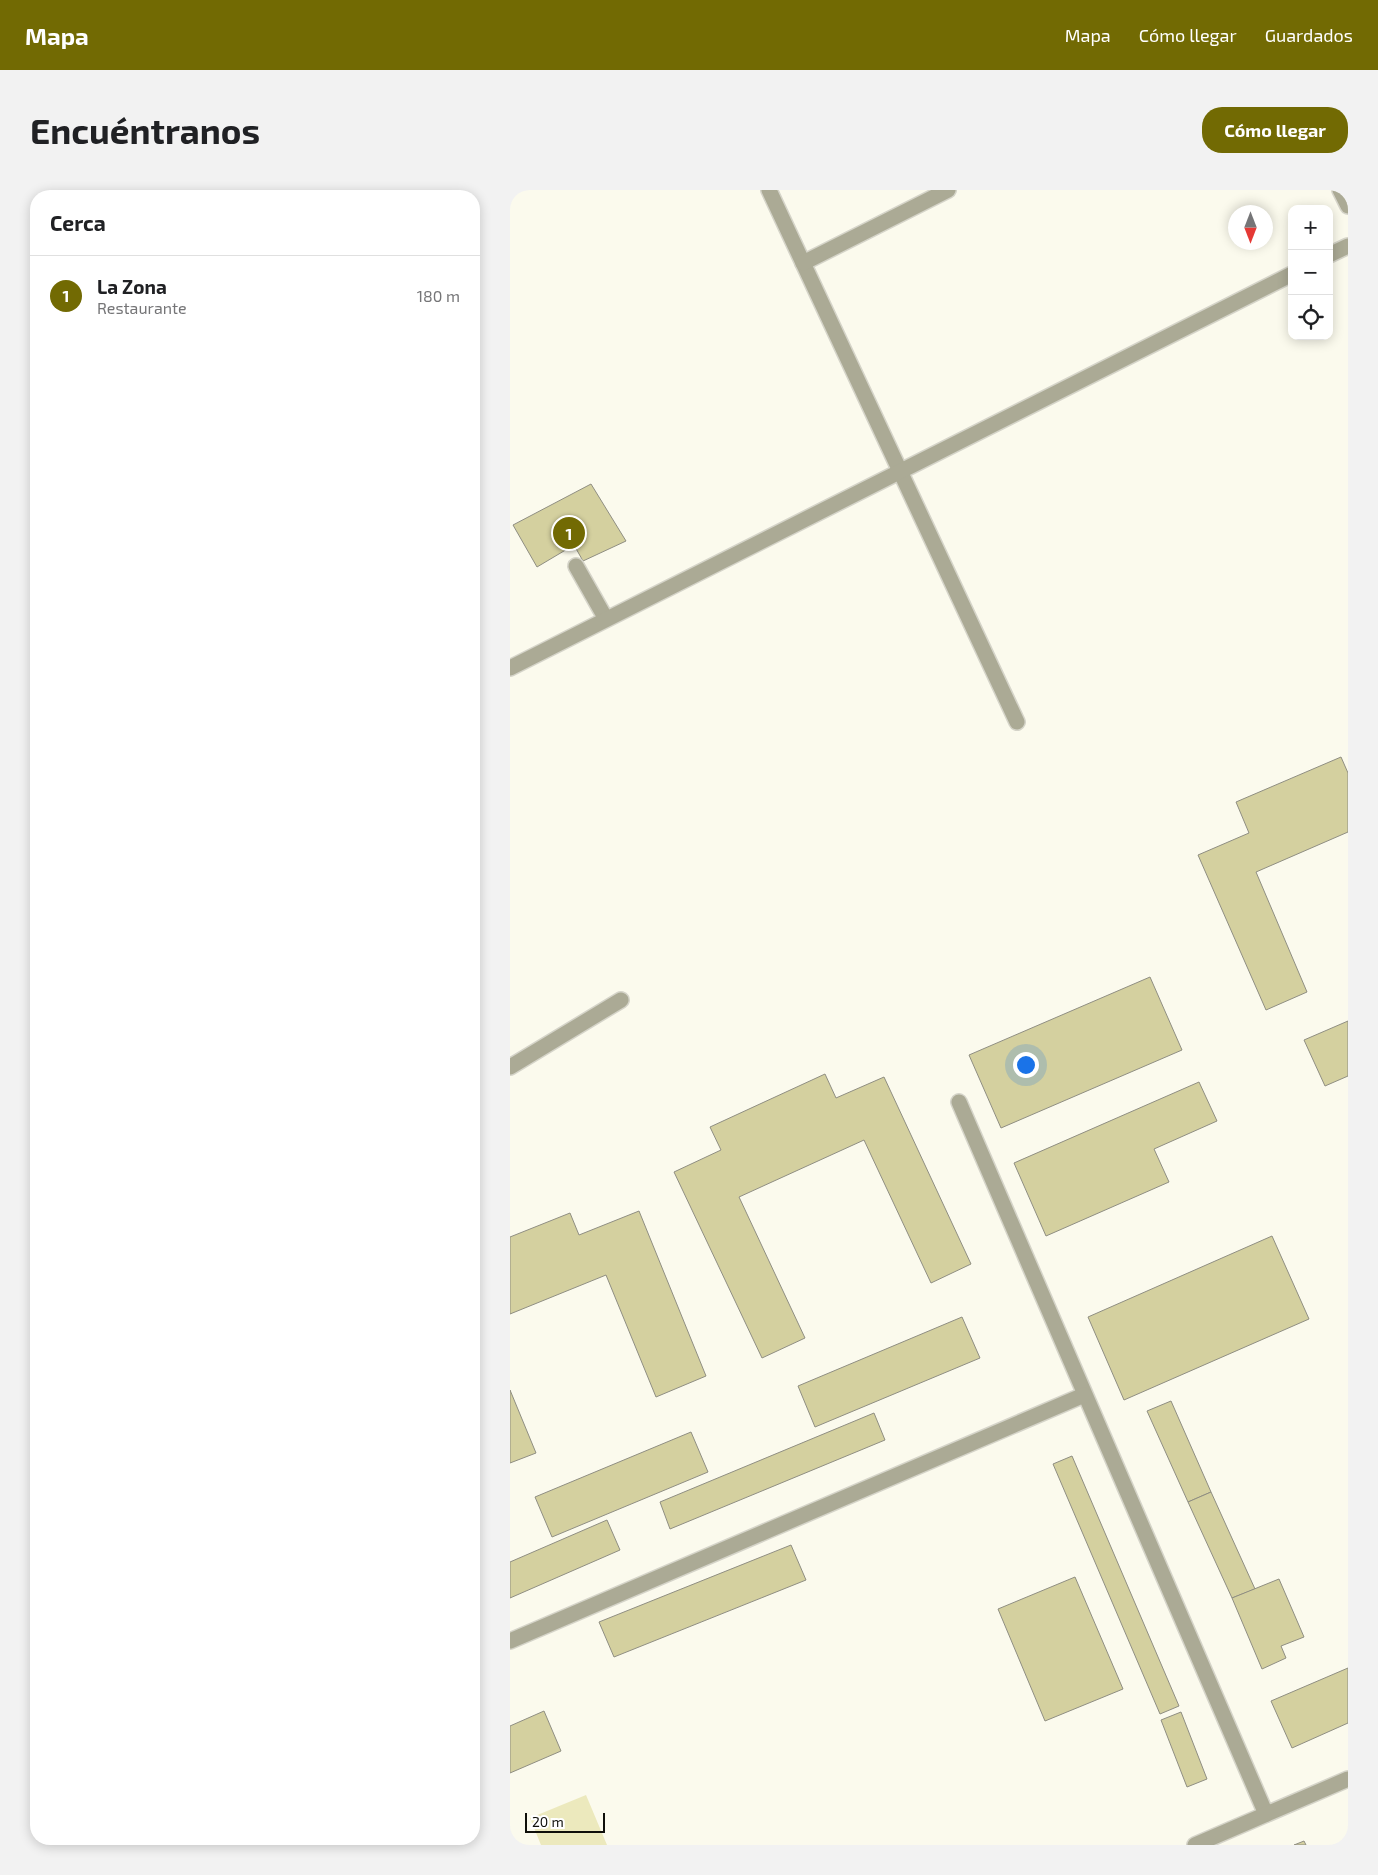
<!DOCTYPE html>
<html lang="es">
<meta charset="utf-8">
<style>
:root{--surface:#fff;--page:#f2f2f2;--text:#202124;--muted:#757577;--line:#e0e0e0;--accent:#726a03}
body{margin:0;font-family:"Exo 2",sans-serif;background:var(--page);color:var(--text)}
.controls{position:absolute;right:15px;top:15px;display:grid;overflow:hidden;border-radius:10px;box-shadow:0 2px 12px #0003}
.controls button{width:45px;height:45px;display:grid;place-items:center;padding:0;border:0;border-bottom:1px solid var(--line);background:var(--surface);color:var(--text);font:25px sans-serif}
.compass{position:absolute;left:718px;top:15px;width:45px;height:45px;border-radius:50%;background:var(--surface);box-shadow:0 2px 12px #0003;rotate:180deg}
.scale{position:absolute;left:15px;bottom:12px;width:80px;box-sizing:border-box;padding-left:5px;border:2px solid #0f0f0a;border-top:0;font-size:14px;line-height:18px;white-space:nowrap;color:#0f0f0a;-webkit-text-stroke:4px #fff;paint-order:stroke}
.you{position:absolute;left:515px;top:874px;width:18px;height:18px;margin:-12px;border:4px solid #fff;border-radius:50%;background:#1a73e8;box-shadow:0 0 0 8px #1a73e833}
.badge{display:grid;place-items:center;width:32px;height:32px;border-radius:50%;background:var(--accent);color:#fff;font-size:16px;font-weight:700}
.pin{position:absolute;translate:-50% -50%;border:2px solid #fff;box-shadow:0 1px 5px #0006}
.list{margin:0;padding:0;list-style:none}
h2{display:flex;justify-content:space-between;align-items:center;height:65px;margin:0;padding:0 20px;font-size:21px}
h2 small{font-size:16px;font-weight:400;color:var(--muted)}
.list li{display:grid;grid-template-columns:32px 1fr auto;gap:15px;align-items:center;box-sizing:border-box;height:80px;padding:0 20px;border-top:1px solid var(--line)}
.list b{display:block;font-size:19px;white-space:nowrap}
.list p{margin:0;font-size:16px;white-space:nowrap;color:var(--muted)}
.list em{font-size:16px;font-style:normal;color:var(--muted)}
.icon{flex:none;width:28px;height:28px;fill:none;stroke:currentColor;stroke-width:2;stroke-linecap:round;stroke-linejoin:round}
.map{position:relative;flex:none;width:838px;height:1655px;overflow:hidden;border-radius:20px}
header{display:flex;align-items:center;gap:30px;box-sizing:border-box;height:70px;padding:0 25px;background:var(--accent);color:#fff}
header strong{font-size:24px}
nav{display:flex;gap:28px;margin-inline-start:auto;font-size:18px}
.intro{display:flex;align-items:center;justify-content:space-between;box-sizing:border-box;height:120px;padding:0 30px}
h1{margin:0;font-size:35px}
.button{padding:12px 22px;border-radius:20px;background:var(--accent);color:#fff;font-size:18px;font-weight:700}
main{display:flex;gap:30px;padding:0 30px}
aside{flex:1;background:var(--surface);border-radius:20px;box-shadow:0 2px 12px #0003}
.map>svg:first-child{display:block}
</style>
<header>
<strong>Mapa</strong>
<nav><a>Mapa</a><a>Cómo llegar</a><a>Guardados</a></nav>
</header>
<div class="intro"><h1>Encuéntranos</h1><a class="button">Cómo llegar</a></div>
<main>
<aside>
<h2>Cerca<small></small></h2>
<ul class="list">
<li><span class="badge">1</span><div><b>La Zona</b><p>Restaurante</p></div><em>180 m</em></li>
</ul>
</aside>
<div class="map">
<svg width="838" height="1655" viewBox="0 0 838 1655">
<rect width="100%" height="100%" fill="#fbfaed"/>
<polygon fill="#ece9bd" points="76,1605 97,1655 31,1655 20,1628"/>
<g fill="#d4d09f" stroke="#8f8e82">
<polygon points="81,294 116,351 73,371 64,355 27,377 3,335"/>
<polygon points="831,567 838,583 838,642 746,682 797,802 756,820 688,665 739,643 726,612"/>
<polygon points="640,787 672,860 491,938 459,865"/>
<polygon points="838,831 838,886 815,896 794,850"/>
<polygon points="315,884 326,908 374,887 461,1074 421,1093 354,950 229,1007 295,1148 252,1168 164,982 211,960 200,937"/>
<polygon points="689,892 707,931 644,959 659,992 536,1046 504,973"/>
<polygon points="129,1021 196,1186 146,1207 96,1085 0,1124 0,1047 60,1023 69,1045"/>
<polygon points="762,1046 799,1129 614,1210 578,1127"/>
<polygon points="452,1127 470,1168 305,1237 288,1196"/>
<polygon points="0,1200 26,1263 0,1273"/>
<polygon points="661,1211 701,1302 678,1312 637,1221"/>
<polygon points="364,1223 375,1250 160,1339 150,1312"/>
<polygon points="181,1242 198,1282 42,1347 25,1307"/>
<polygon points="562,1266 669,1516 650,1524 543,1274"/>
<polygon points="701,1302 745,1399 722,1408 678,1312"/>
<polygon points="97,1330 110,1360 0,1408 0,1372"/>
<polygon points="281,1355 296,1390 104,1467 89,1432"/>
<polygon points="565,1387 613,1499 535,1531 488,1419"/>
<polygon points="769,1389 794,1447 771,1456 776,1468 752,1479 722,1408"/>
<polygon points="838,1478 838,1533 782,1558 761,1511"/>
<polygon points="34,1521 51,1561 0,1583 0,1536"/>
<polygon points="671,1522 697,1589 677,1597 651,1530"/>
<polygon points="794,1651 796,1655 784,1655"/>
</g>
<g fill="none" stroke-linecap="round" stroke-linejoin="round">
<g stroke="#d5d4c9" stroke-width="18">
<g id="service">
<polyline points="66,376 96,429"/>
<polyline points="0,877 111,810"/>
<polyline points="449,912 756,1624"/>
<polyline points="0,1451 574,1205"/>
<polyline points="685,1655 838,1589"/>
</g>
</g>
<g stroke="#d5d4c9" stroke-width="18">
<g id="minor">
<polyline points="259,0 507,532"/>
<polyline points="830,0 838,16"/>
<polyline points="819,65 838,56"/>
<polyline points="293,73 438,0"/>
<polyline points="0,478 782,84"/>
</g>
</g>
<use href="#service" stroke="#abaa95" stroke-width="15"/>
<use href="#minor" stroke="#abaa95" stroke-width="15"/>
</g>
</svg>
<div class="controls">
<button>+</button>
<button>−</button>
<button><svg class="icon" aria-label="locate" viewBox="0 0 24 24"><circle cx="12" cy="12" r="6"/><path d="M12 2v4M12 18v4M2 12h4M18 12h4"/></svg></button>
</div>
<svg class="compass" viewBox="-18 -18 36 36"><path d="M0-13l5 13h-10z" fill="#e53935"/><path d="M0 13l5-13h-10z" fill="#757577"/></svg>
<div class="scale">20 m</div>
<div class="you"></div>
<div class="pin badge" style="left:59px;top:343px">1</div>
</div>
</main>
